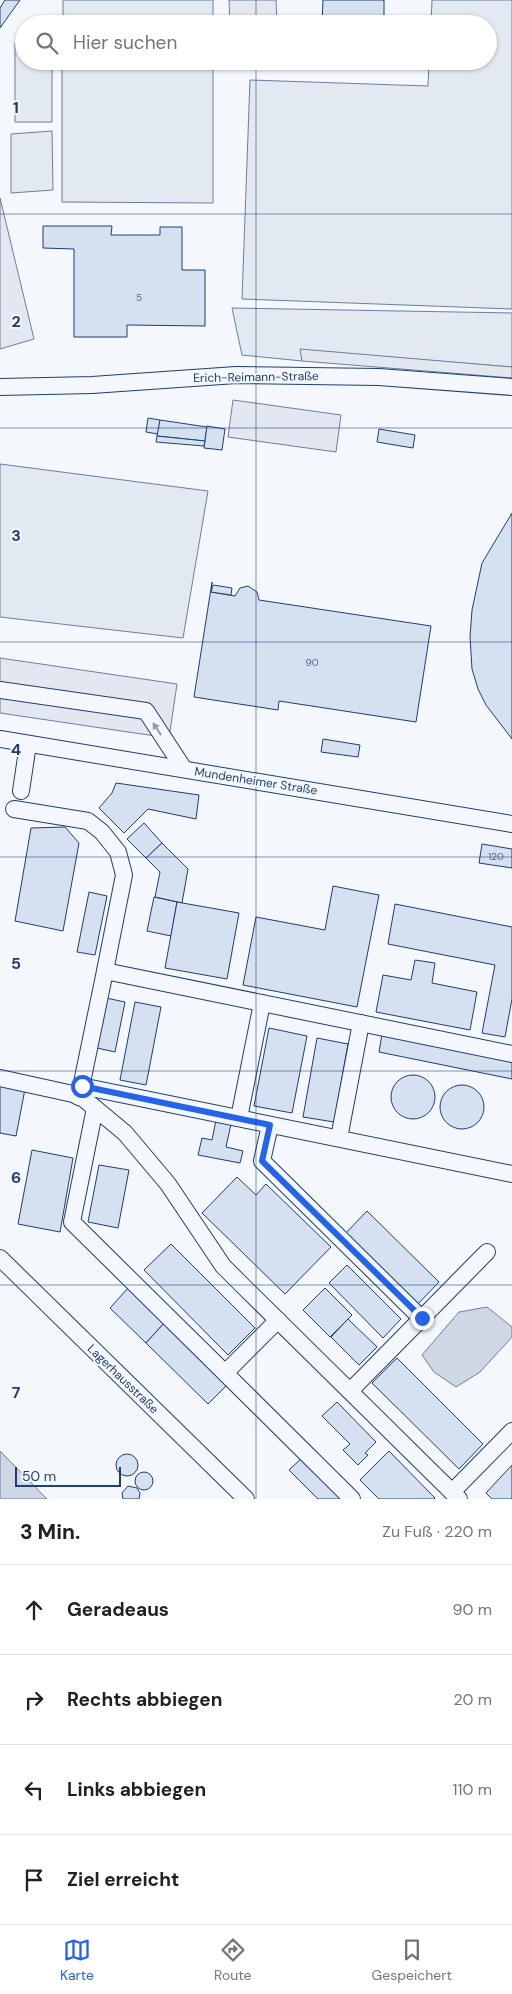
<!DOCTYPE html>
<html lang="de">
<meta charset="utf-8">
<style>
:root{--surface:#fff;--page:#f6f6f6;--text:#202124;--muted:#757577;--line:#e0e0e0;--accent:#2563eb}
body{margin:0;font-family:"DM Sans",sans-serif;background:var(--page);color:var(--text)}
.scale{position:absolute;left:15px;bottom:12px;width:106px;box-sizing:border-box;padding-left:5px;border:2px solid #1d3f73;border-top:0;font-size:14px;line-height:18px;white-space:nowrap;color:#1d3f73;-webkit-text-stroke:4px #f4f7fb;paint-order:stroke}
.stop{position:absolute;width:15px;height:15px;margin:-11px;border:4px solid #2563eb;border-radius:50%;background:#fff}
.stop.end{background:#2563eb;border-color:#fff;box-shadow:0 1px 5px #0008}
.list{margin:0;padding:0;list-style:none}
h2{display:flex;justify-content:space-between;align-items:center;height:65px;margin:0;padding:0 20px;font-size:21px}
h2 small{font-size:16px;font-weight:400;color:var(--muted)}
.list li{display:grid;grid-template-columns:32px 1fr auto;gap:15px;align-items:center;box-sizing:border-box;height:90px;padding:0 20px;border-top:1px solid var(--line)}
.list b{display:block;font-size:19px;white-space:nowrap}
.list em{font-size:16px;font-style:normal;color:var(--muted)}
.icon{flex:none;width:28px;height:28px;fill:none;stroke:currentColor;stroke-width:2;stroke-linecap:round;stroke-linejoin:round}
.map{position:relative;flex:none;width:512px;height:1499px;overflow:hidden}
.search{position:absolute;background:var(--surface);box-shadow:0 1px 4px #0004;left:15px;right:15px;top:15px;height:55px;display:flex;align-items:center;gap:12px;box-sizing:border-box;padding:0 18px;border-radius:28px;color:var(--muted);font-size:19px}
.sheet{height:425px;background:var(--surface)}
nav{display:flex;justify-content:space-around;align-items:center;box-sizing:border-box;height:70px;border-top:1px solid var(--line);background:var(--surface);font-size:14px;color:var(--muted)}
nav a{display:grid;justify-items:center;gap:2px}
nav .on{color:var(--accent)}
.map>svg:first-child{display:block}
</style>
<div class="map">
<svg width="512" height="1499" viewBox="0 0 512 1499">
<rect width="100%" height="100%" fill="#f4f7fb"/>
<g fill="#e3e9f0" stroke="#687fa3">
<rect x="63" y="0" width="150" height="24"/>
<polygon points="432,0 512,0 512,309 242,299 250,80 428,86 429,61 488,61 488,24 431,24"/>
<polygon points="15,43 24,43 24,61 52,61 52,122 15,122"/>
<polygon points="62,61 213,61 213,203 62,202"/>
<polygon points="52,131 53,190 11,193 11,134"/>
<polygon points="232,308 512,313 512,367 301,350 302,361 242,355"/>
<polygon points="0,464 208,491 183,638 0,617"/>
</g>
<g fill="#e3e8f0" stroke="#687fa3">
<polygon points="229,0 276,0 277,24 230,24"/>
<polygon points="0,198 34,339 0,349"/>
<polygon points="300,349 512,367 512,378 302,361"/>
<polygon points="233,400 341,415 336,452 228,437"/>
<polygon points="0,658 177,684 169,738 0,713"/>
</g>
<g fill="#cfd7e4" stroke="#687fa3">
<polygon points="487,1307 512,1327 512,1337 480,1372 456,1387 434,1372 422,1355 459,1312"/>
<polygon points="0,1451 47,1499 0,1499"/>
</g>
<g fill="#d5e0f0" stroke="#1d3f73">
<polygon points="5,0 20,0 0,28 0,8"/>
<polygon points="323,0 384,0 384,24 322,24"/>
<polygon points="43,226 112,226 111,235 160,235 160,227 182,227 182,270 205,270 205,326 127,325 127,337 74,337 74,249 43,248"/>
<polygon points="148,418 160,420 158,434 146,432"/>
<polygon points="160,420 207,427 205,441 157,436"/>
<polygon points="207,426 225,429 222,450 204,448"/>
<polygon points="379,429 415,435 413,448 377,442"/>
<polygon points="157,436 205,441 204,446 156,442"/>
<polygon points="512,513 512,739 486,705 478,689 472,669 470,637 472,610 482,563"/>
<polygon points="212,582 211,592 235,596 240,588 248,586 257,592 259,600 431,626 416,722 279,701 278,710 194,697"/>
<polygon points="213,585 232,588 231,595 211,592"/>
<polygon points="323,739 360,745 358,757 321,752"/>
<polygon points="116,783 199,795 196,819 148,809 124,833 99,808 112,793"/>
<polygon points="144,823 162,843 146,858 127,839"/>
<polygon points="65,827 79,843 63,931 15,921 31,828"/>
<polygon points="162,843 188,869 182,903 155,897 160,872 146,858"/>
<polygon points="482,844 512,849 512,868 479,863"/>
<polygon points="333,886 379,895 357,1007 243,985 256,917 325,930"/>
<polygon points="89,892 107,896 95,955 77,952"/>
<polygon points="154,897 177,902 171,936 147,931"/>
<polygon points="177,902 239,913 227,979 165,968"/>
<polygon points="395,904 512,927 512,999 505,1037 482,1033 495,965 388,944"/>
<polygon points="415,960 435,963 432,983 477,992 470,1030 376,1012 383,975 411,980"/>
<polygon points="106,998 125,1002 115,1052 97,1048"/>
<polygon points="135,1002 161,1007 146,1085 120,1080"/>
<polygon points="269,1028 307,1036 292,1113 254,1106"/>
<polygon points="382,1034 512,1060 512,1079 379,1052"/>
<polygon points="317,1038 348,1044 334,1122 303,1117"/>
<circle cx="413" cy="1097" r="22"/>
<polygon points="0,1084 25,1089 16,1136 0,1133"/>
<circle cx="462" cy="1107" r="22"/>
<polygon points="216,1120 231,1124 226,1147 243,1151 240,1163 198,1155 202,1138 212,1140"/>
<polygon points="32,1150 73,1158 60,1232 18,1224"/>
<polygon points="99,1165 129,1170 118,1228 88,1222"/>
<polygon points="237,1177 256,1195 266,1184 331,1247 285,1294 202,1213"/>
<polygon points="367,1211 439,1282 416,1306 344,1235"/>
<polygon points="171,1244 255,1328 228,1355 144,1270"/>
<polygon points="347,1265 401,1319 383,1338 329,1283"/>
<polygon points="129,1287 165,1322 146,1343 110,1308"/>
<polygon points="325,1288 352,1315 330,1337 303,1310"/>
<polygon points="348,1319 377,1347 359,1365 331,1337"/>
<polygon points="165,1322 228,1384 208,1404 146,1343"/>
<polygon points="397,1358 483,1444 459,1469 372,1383"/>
<polygon points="337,1402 376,1442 365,1453 368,1455 358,1465 343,1450 350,1444 322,1416"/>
<polygon points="389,1451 435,1498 434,1499 379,1499 360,1480"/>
<circle cx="127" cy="1465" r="11"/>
<polygon points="303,1457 345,1499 318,1499 289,1470"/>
<polygon points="512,1465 512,1499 492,1499 486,1493"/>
<circle cx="144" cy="1481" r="9"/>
<polygon points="128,1486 137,1488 140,1493 139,1499 123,1499 122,1493"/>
</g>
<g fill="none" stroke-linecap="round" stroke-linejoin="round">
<g stroke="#1d3f73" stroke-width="18">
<g id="minor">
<polyline points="0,387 92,385 236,375 379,377 512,387"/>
<polyline points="0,690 146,711 184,769"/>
<polyline points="0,739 512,824"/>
<polyline points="21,791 28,744"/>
<polyline points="14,809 88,821 102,832 118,852 124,875 105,971"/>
<polyline points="0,1078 73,1094 84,1099 125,1133 168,1184 223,1266 239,1282 459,1499"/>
<polyline points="81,1086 512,1174"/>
<polyline points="79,1097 105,971 512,1054"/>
<polyline points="95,1108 72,1222 225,1373"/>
<polyline points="239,1118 262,1003"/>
<polyline points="270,1125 262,1161 422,1319"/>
<polyline points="339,1138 361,1023"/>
<polyline points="0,1258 246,1499"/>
<polyline points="278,1320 225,1373 352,1499"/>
<polyline points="350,1391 487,1252"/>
<polyline points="452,1492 512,1431"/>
</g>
</g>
<use href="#minor" stroke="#f4f7fb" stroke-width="16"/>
</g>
<defs><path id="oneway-solid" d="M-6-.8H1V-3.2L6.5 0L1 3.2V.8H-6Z" transform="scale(1.25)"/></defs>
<use fill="#889bb7" href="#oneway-solid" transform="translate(157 729) rotate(-123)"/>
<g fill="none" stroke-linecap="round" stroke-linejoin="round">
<polyline stroke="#2563eb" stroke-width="6" points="82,1086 270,1125 262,1161 422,1318"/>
</g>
<path fill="none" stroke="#1d3f73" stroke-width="1" stroke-opacity="0.55" d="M256,0v24M256,61v1438M0,214h512M0,428h512M0,642h512M0,857h512M0,1071h512M0,1285h512"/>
<g text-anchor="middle" stroke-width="4" stroke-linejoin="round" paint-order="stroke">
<g font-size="10" fill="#4b6792">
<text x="139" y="301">5</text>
<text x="312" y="666">90</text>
<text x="496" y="860">120</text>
</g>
<g font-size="12" fill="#1d3f73" stroke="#f4f7fb">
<text transform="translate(256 377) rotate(-1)" y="4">Erich-Reimann-Straße</text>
<text transform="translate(256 781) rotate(9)" y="4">Mundenheimer Straße</text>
<text transform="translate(123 1379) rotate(44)" y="4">Lagerhausstraße</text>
</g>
</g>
<g font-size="16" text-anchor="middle" font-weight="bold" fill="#1d3f73" stroke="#f4f7fb" stroke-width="4" stroke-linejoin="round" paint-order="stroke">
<text x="16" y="113">1</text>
<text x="16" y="327">2</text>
<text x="16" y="541">3</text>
<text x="16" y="755">4</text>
<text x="16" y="969">5</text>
<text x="16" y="1183">6</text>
<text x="16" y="1398">7</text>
</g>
</svg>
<div class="scale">50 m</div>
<div class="stop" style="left:82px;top:1086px"></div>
<div class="stop end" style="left:422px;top:1318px"></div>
<div class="search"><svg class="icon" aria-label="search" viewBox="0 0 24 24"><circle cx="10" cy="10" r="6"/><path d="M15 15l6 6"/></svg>Hier suchen</div>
</div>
<section class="sheet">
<h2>3 Min.<small>Zu Fuß · 220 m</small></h2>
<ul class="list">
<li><svg class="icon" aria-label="ahead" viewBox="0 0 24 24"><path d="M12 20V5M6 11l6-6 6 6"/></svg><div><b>Geradeaus</b></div><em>90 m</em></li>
<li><svg class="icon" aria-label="right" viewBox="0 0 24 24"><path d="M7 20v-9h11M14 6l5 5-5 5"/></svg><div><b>Rechts abbiegen</b></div><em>20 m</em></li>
<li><svg class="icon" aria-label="left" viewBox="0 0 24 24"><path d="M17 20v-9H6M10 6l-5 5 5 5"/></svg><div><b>Links abbiegen</b></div><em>110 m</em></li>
<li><svg class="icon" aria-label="arrive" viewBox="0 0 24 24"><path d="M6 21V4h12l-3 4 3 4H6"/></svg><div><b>Ziel erreicht</b></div></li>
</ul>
</section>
<nav>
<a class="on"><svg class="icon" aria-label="map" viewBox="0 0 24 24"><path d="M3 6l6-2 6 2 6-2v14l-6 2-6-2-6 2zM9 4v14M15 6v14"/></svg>Karte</a>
<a><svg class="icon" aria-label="directions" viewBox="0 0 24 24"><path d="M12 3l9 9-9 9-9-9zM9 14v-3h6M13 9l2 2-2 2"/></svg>Route</a>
<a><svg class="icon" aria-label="saved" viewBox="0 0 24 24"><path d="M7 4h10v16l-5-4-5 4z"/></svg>Gespeichert</a>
</nav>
